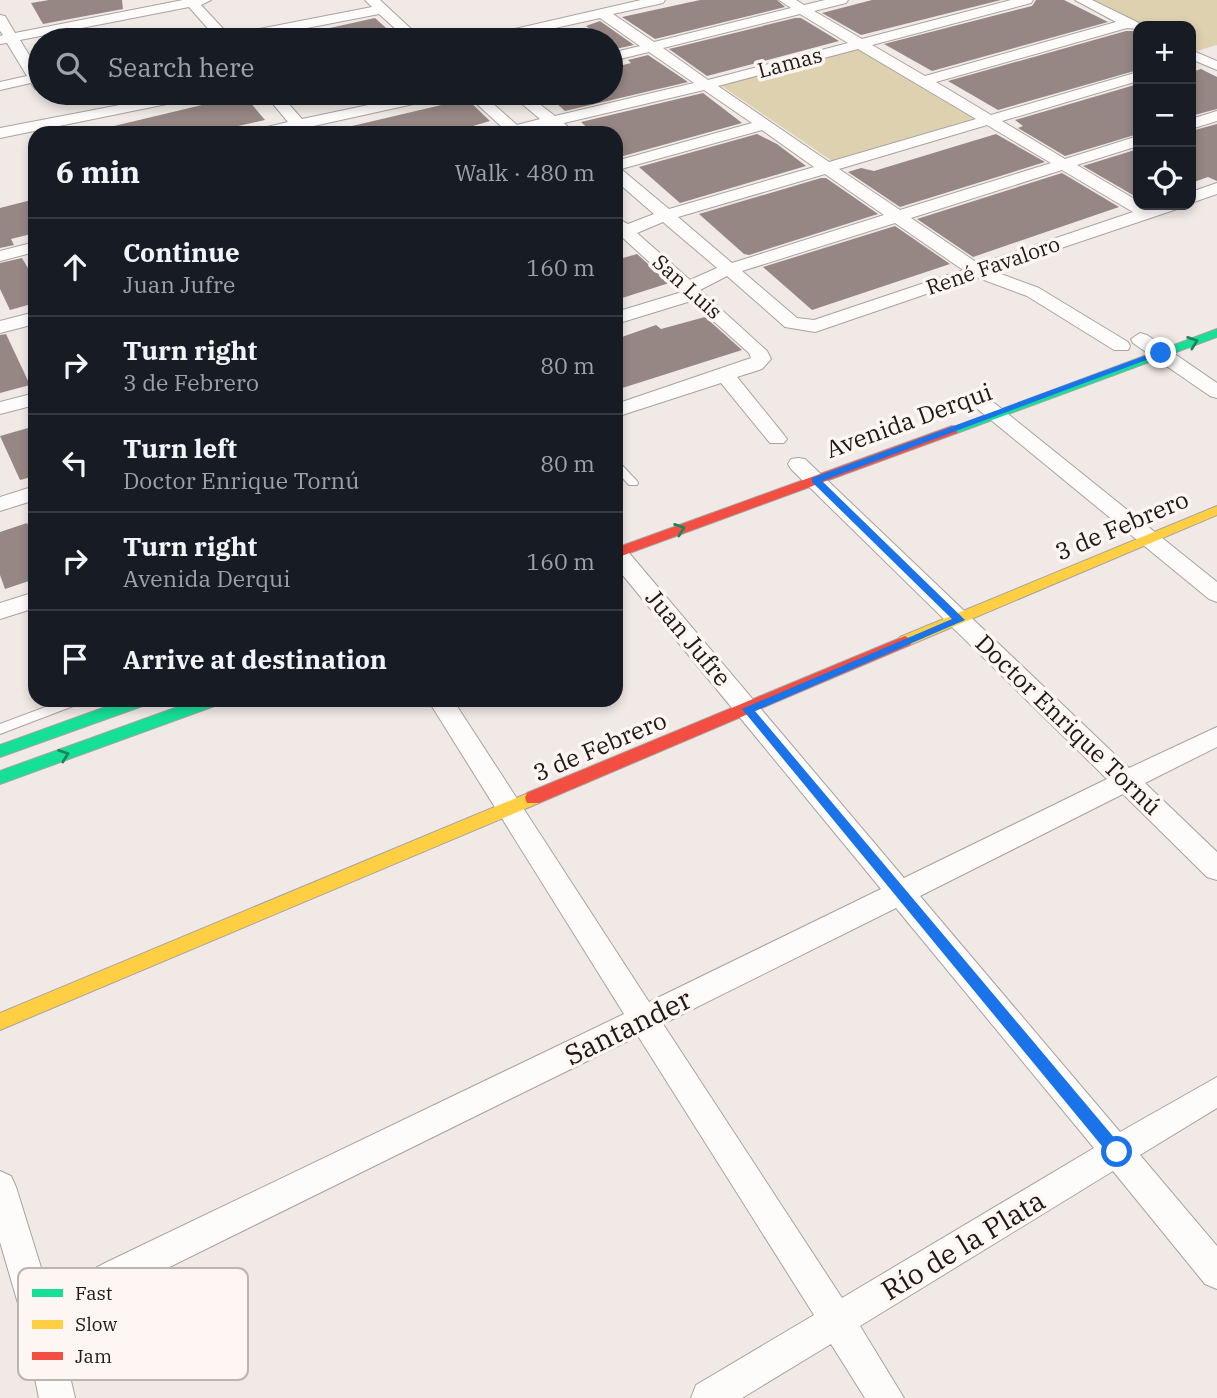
<!DOCTYPE html>
<meta charset="utf-8">
<style>
:root{--surface:#171b24;--page:#20242c;--text:#f1f3f6;--muted:#9ea1a6;--line:#363941}
body{margin:0;font-family:"IBM Plex Serif",serif;background:var(--page);color:var(--text)}
.controls{position:absolute;right:21px;top:21px;display:grid;overflow:hidden;border-radius:14px;box-shadow:0 4px 10px #0003}
.controls button{width:63px;height:63px;display:grid;place-items:center;padding:0;border:0;border-bottom:2px solid var(--line);background:var(--surface);color:var(--text);font:35px sans-serif}
.stop{position:absolute;width:21px;height:21px;margin:-16px;border:5px solid #1a73e8;border-radius:50%;background:#fff}
.stop.end{background:#1a73e8;border-color:#fff;box-shadow:0 2px 7px #0008}
.list{margin:0;padding:0;list-style:none}
h2{display:flex;justify-content:space-between;align-items:center;height:91px;margin:0;padding:0 28px;font-size:30px}
h2 small{font-size:23px;font-weight:400;color:var(--muted)}
.list li{display:grid;grid-template-columns:46px 1fr auto;gap:21px;align-items:center;box-sizing:border-box;height:98px;padding:0 28px;border-top:2px solid var(--line)}
.list b{display:block;font-size:26px;white-space:nowrap}
.list p{margin:0;font-size:23px;white-space:nowrap;color:var(--muted)}
.list em{font-size:23px;font-style:normal;color:var(--muted)}
.icon{flex:none;width:38px;height:38px;fill:none;stroke:currentColor;stroke-width:2;stroke-linecap:round;stroke-linejoin:round}
.map{position:relative;flex:none;width:1217px;height:1398px;overflow:hidden}
.search{position:absolute;background:var(--surface);box-shadow:0 4px 10px #0003;left:28px;top:28px;width:595px;height:77px;display:flex;align-items:center;gap:18px;box-sizing:border-box;padding:0 24px;border-radius:38px;color:var(--muted);font-size:26px}
.panel{position:absolute;background:var(--surface);box-shadow:0 4px 10px #0003;left:28px;top:126px;width:595px;height:581px;border-radius:21px}
.map>svg:first-child{display:block}
</style>
<div class="map">
<svg width="1217" height="1398" viewBox="0 0 1217 1398">
<rect width="100%" height="100%" fill="#f0e9e6"/>
<g fill="#ded1b0">
<polygon points="1093,0 1217,0 1217,45 1197,51 1191,48 1191,26 1147,26"/>
<polygon points="858,48 975,118 832,161 720,85"/>
</g>
<g fill="#968784">
<polygon points="49,0 122,0 123,9 43,24 31,3"/>
<polygon points="700,0 777,0 785,7 655,39 622,17"/>
<polygon points="872,0 1001,0 861,35 822,13"/>
<polygon points="1036,0 1064,0 1108,22 932,71 884,44 1032,6"/>
<polygon points="375,18 395,36 375,40 308,40 307,33"/>
<polygon points="795,18 801,18 839,41 707,76 669,49"/>
<polygon points="600,21 634,45 615,49 611,46 611,40 604,40 586,26"/>
<polygon points="1126,31 1138,31 1138,70 998,110 948,81"/>
<polygon points="648,55 688,82 565,111 545,93 611,93 611,68 631,63 628,60"/>
<polygon points="1201,69 1217,77 1217,109 1191,116 1191,72"/>
<polygon points="1138,84 1138,134 1065,156 1018,128 1023,126 1015,120"/>
<polygon points="703,93 742,123 616,158 616,133 593,133 581,122"/>
<polygon points="244,95 265,120 207,133 115,133 114,126"/>
<polygon points="467,99 490,121 449,133 353,133 352,126"/>
<polygon points="1217,124 1217,181 1208,177 1191,183 1191,131"/>
<polygon points="757,134 777,144 806,166 680,203 639,167"/>
<polygon points="996,134 1045,162 900,207 848,172 861,168 874,171"/>
<polygon points="1138,149 1138,198 1083,166"/>
<polygon points="1062,173 1119,207 973,257 917,219"/>
<polygon points="821,178 826,178 878,214 749,255 744,254 699,214"/>
<polygon points="35,199 35,233 11,239 14,245 0,248 0,208"/>
<polygon points="895,226 950,264 812,310 763,267"/>
<polygon points="637,254 669,283 616,300 616,260"/>
<polygon points="22,258 35,280 35,303 10,310 0,289 0,263"/>
<polygon points="705,317 742,350 616,390 616,339 656,325 661,329"/>
<polygon points="6,334 30,385 0,393 0,335"/>
<polygon points="35,426 35,476 20,480 0,436"/>
<polygon points="27,523 35,540 35,579 5,589 0,575 0,532"/>
</g>
<g fill="none" stroke-linecap="round" stroke-linejoin="round">
<g stroke="#a8a3a1" stroke-width="2">
<g id="lane">
<polygon points="616,462 620,463 637,481 638,483 637,485 629,485 616,471"/>
<polygon points="64,700 83,700 81,703 0,734 0,724"/>
</g>
</g>
<g stroke="#a8a3a1" stroke-width="2">
<g id="street">
<polygon points="183,0 211,0 201,5 229,35 372,7 365,0 380,0 423,40 408,40 379,14 245,40 218,40 189,7 20,40 40,73 40,90 35,89 31,83 0,90 0,82 27,76 7,43 0,44 0,36 3,35 0,31 0,15 5,16 15,33"/>
<path d="M641,0h24l-2,3 -50,11 41,28 137,-34 -12,-8h17l8,5 21,-5h23l-2,3 -32,8 48,28 149,-39h22l-2,3 -159,42 53,31 191,-54 -41,-22h17l47,23 2,3 -3,3 -11,-1 -191,54 55,33 147,-43v9l-136,40 63,38 73,-23v10l-61,19 61,36v4l10,2 31,-2 -2,4 -184,62 46,17 89,54 2,4 -2,4h-14l-87,-54 -51,-19 -161,55 -30,-5 -58,-51 -27,14 67,61 4,8 -9,10 -25,8 47,58 3,4 -3,4h-14l-49,-60 -105,34v-13l135,-46 -2,-5 -58,-52 -75,23v-12l66,-20 -59,-54 -7,2v-22l12,6 26,-10 -38,-33v-20l136,-38 -48,-33 -140,33 5,5 -8,5 -12,-7 -24,7h-31l9,-5 -38,-35h16l36,32 23,-6 -31,-26h16l30,23 139,-33 -45,-31 -38,9v-8l29,-7 -40,-28 -99,22h-24l7,-4zM800,14l48,29 -140,37 -45,-32zM858,49l118,70 -147,43 -111,-76zM987,125l64,38 -151,47 -61,-41zM762,130l52,37 -145,42 -48,-40zM1062,170l71,42 -154,52 -68,-46zM825,174l59,41 -152,48 -54,-46zM663,222l54,46 -27,12 -53,-47zM895,223l68,47 -149,50 -17,-2 -55,-47z"/>
<polygon points="1191,50 1217,61 1217,70 1191,59"/>
<polygon points="182,93 208,93 201,97 0,138 0,128"/>
<polygon points="264,93 279,93 302,119 425,93 452,93 445,97 309,127 314,133 298,133 295,130 252,133 255,130 288,122"/>
<polygon points="1217,111 1217,121 1191,129 1191,119"/>
<polygon points="1217,183 1217,194 1191,203 1191,192"/>
<polygon points="35,242 35,252 0,261 0,251"/>
<polygon points="35,312 35,324 0,333 0,321"/>
<polygon points="1140,333 1147,335 1217,383 1217,398 1210,396 1133,343 1131,339"/>
<polygon points="976,392 983,394 1217,582 1217,602 1209,599 969,402 966,398"/>
<polygon points="35,393 35,405 0,414 0,402"/>
<path d="M798,458l7,1 324,309 88,-41v20l-72,36 72,69v28l-10,-3 -84,-83 -203,102 200,236 97,-55v31l-77,47 77,91v43l-12,-5 -92,-113 -253,155 44,72h-39l-34,-54 -89,54h-51l5,-13 118,-70 -176,-279 -509,251 -71,38 17,73h-36l-17,-81 -22,-75v-71l11,5 5,11 33,106 56,-30 519,-249 -196,-314h25l196,302 232,-113 -265,-322v-22l8,2 280,331 203,-99 -316,-310 -3,-5 3,-5zM896,908l198,240 -252,150 -179,-274z"/>
<polygon points="35,486 35,500 0,511 0,497"/>
<polygon points="35,592 35,608 0,619 0,603"/>
</g>
</g>
<g stroke="#a8a3a1" stroke-width="2">
<g id="fast">
<polygon points="1217,329 1217,337 957,433 952,434 946,430"/>
<polygon points="125,700 150,700 148,704 0,757 0,745"/>
<polygon points="197,700 222,700 220,704 0,784 0,771"/>
</g>
</g>
<g stroke="#a8a3a1" stroke-width="2">
<g id="slow">
<polygon points="1217,506 1217,515 910,645 905,646 897,641 900,637"/>
<polygon points="533,791 539,793 541,798 539,803 0,1030 0,1013"/>
</g>
</g>
<g stroke="#a8a3a1" stroke-width="2">
<g id="jam">
<polygon points="952,426 957,427 957,433 616,558 616,548"/>
<polygon points="905,636 913,641 910,645 539,803 527,803 525,798 527,793"/>
</g>
</g>
<use href="#lane" fill="#fdfcfb" fill-rule="evenodd"/>
<use href="#street" fill="#fdfcfb" fill-rule="evenodd"/>
<use href="#fast" fill="#16e098" fill-rule="evenodd"/>
<use href="#slow" fill="#ffcf43" fill-rule="evenodd"/>
<use href="#jam" fill="#f24e42" fill-rule="evenodd"/>
</g>
<defs><path id="oneway-chevron" d="M-2-3.5L2.5 0L-2 3.5" fill="none" stroke-width="1.6" stroke-linecap="round" stroke-linejoin="round" transform="scale(1.75)"/></defs>
<g stroke="#1a865e">
<use href="#oneway-chevron" transform="translate(1193 342) rotate(-20)"/>
<use href="#oneway-chevron" transform="translate(680 529) rotate(-20)"/>
<use href="#oneway-chevron" transform="translate(64 755) rotate(-20)"/>
</g>
<polygon fill="#1a73e8" points="1158,351 1165,353 822,481 965,620 755,711 1122,1147 1124,1152 1122,1157 1117,1159 1111,1157 742,709 952,619 812,482 812,478"/>
<g text-anchor="middle" stroke-width="7" stroke-linejoin="round" paint-order="stroke">
<g font-size="21" fill="#1e1917" stroke="#fef6f3">
<text transform="translate(790 63) rotate(-15)" y="7">Lamas</text>
<text transform="translate(993 266) rotate(-19)" y="7">René Favaloro</text>
<text transform="translate(687 287) rotate(42)" y="7">San Luis</text>
</g>
<g font-size="24" fill="#1e1917" stroke="#fef6f3">
<text transform="translate(909 421) rotate(-20)" y="8">Avenida Derqui</text>
<text transform="translate(1122 526) rotate(-23)" y="8">3 de Febrero</text>
<text transform="translate(688 638) rotate(50)" y="8">Juan Jufre</text>
<text transform="translate(1068 725) rotate(44)" y="8">Doctor Enrique Tornú</text>
<text transform="translate(600 747) rotate(-23)" y="8">3 de Febrero</text>
</g>
<g font-size="28" fill="#1e1917" stroke="#fef6f3">
<text transform="translate(628 1027) rotate(-26)" y="10">Santander</text>
<text transform="translate(963 1245) rotate(-31)" y="10">Río de la Plata</text>
</g>
</g>
<rect x="18" y="1268" width="230" height="112" rx="10" fill="#fef6f3" stroke="#bbb4b1" stroke-width="2"/>
<rect x="32" y="1289" width="31" height="8" fill="#16e098"/>
<rect x="32" y="1320" width="31" height="9" fill="#ffcf43"/>
<rect x="32" y="1352" width="31" height="8" fill="#f24e42"/>
<g font-size="19" fill="#1e1917">
<text x="75" y="1300">Fast</text>
<text x="75" y="1331">Slow</text>
<text x="75" y="1363">Jam</text>
</g>
</svg>
<div class="controls">
<button>+</button>
<button>−</button>
<button><svg class="icon" aria-label="locate" viewBox="0 0 24 24"><circle cx="12" cy="12" r="6"/><path d="M12 2v4M12 18v4M2 12h4M18 12h4"/></svg></button>
</div>
<div class="stop" style="left:1117px;top:1152px"></div>
<div class="stop end" style="left:1161px;top:353px"></div>
<div class="search"><svg class="icon" aria-label="search" viewBox="0 0 24 24"><circle cx="10" cy="10" r="6"/><path d="M15 15l6 6"/></svg>Search here</div>
<section class="panel">
<h2>6 min<small>Walk · 480 m</small></h2>
<ul class="list">
<li><svg class="icon" aria-label="ahead" viewBox="0 0 24 24"><path d="M12 20V5M6 11l6-6 6 6"/></svg><div><b>Continue</b><p>Juan Jufre</p></div><em>160 m</em></li>
<li><svg class="icon" aria-label="right" viewBox="0 0 24 24"><path d="M7 20v-9h11M14 6l5 5-5 5"/></svg><div><b>Turn right</b><p>3 de Febrero</p></div><em>80 m</em></li>
<li><svg class="icon" aria-label="left" viewBox="0 0 24 24"><path d="M17 20v-9H6M10 6l-5 5 5 5"/></svg><div><b>Turn left</b><p>Doctor Enrique Tornú</p></div><em>80 m</em></li>
<li><svg class="icon" aria-label="right" viewBox="0 0 24 24"><path d="M7 20v-9h11M14 6l5 5-5 5"/></svg><div><b>Turn right</b><p>Avenida Derqui</p></div><em>160 m</em></li>
<li><svg class="icon" aria-label="arrive" viewBox="0 0 24 24"><path d="M6 21V4h12l-3 4 3 4H6"/></svg><div><b>Arrive at destination</b></div></li>
</ul>
</section>
</div>
